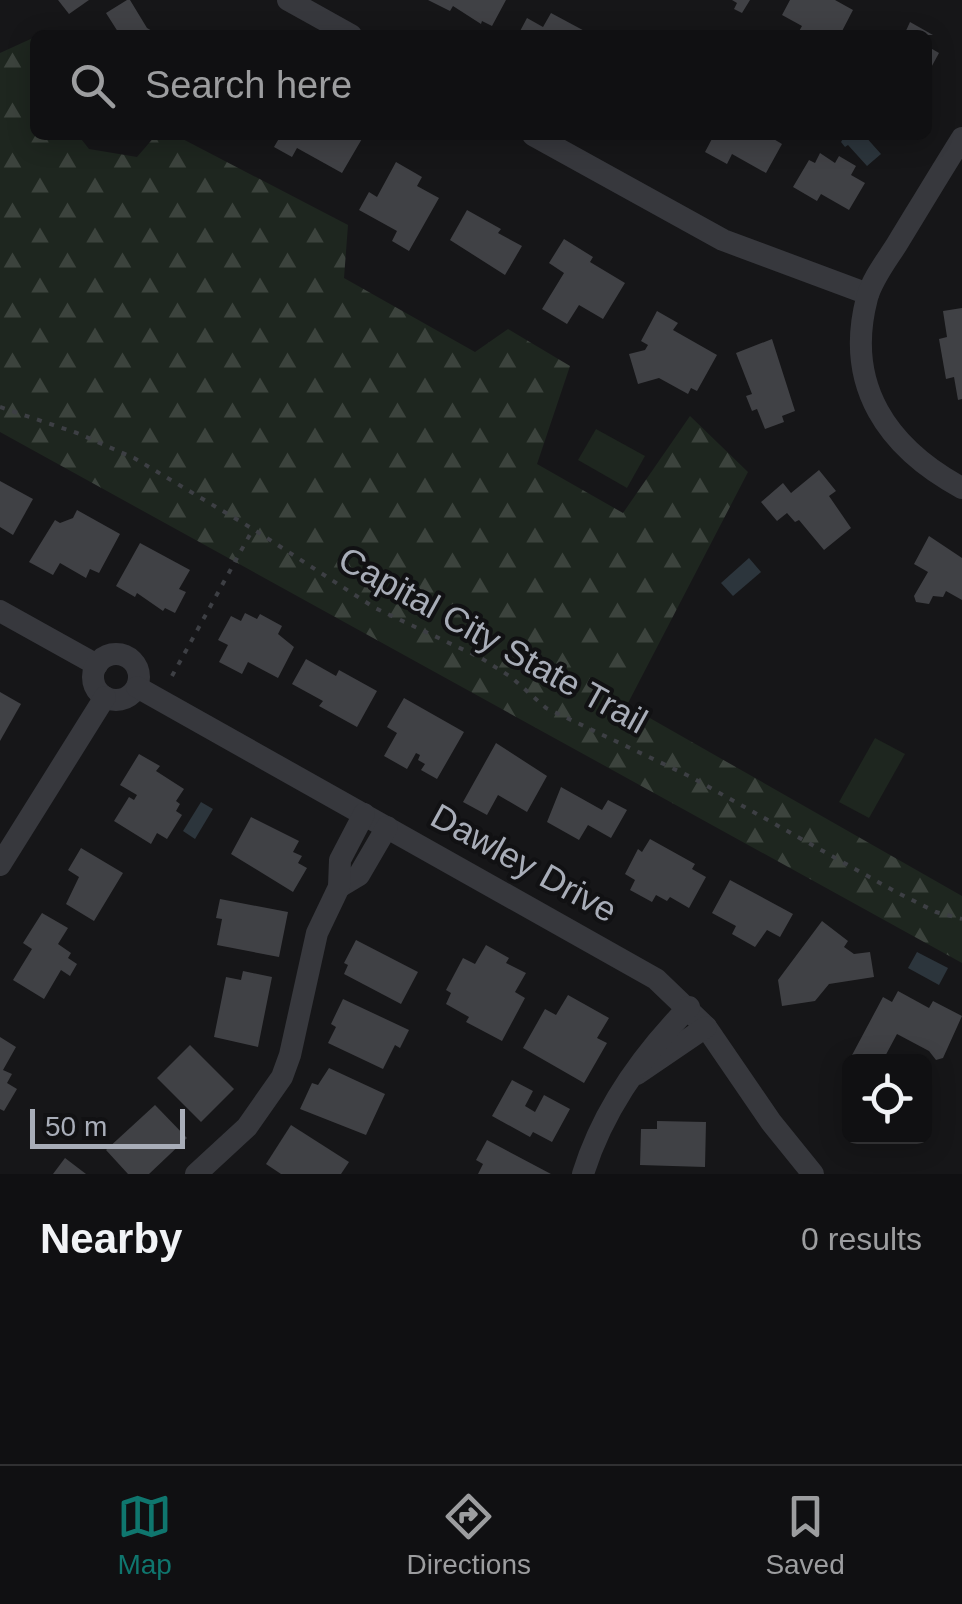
<!DOCTYPE html>
<style>
:root{--surface:#101012;--page:#1e1e20;--text:#f1f3f6;--muted:#9c9d9f;--line:#303032;--accent:#0f766e}
body{margin:0;font-family:Helvetica,sans-serif;background:var(--page);color:var(--text)}
.controls{position:absolute;right:30px;bottom:30px;display:grid;overflow:hidden;border-radius:15px;box-shadow:0 5px 25px #0003}
.controls button{width:90px;height:90px;display:grid;place-items:center;padding:0;border:0;border-bottom:2px solid var(--line);background:var(--surface);color:var(--text);font:50px sans-serif}
.scale{position:absolute;left:30px;bottom:25px;width:155px;box-sizing:border-box;padding-left:10px;border:5px solid #a8adb8;border-top:0;font-size:28px;line-height:35px;white-space:nowrap;color:#a8adb8;-webkit-text-stroke:8px #111113;paint-order:stroke}
.list{margin:0;padding:0;list-style:none}
h2{display:flex;justify-content:space-between;align-items:center;height:130px;margin:0;padding:0 40px;font-size:42px}
h2 small{font-size:32px;font-weight:400;color:var(--muted)}
.icon{flex:none;width:55px;height:55px;fill:none;stroke:currentColor;stroke-width:2;stroke-linecap:round;stroke-linejoin:round}
.map{position:relative;flex:none;width:962px;height:1174px;overflow:hidden}
.search{position:absolute;background:var(--surface);box-shadow:0 5px 25px #0003;left:30px;right:30px;top:30px;height:110px;display:flex;align-items:center;gap:25px;box-sizing:border-box;padding:0 35px;border-radius:15px;color:var(--muted);font-size:38px}
.sheet{height:290px;background:var(--surface)}
nav{display:flex;justify-content:space-around;align-items:center;box-sizing:border-box;height:140px;border-top:2px solid var(--line);background:var(--surface);font-size:28px;color:var(--muted)}
nav a{display:grid;justify-items:center;gap:5px}
nav .on{color:var(--accent)}
.map>svg:first-child{display:block}
</style>
<div class="map">
<svg width="962" height="1174" viewBox="0 0 962 1174">
<defs>
<pattern id="forest-firs" width="22" height="20" patternUnits="userSpaceOnUse" patternTransform="scale(2.5)"><rect width="22" height="20" fill="#1e261f"/><path d="M5 1l3.5 6h-7zM16 11l3.5 6h-7z" fill="#3c433d"/></pattern>
</defs>
<rect width="100%" height="100%" fill="#161618"/>
<g fill="#1e261f">
<polygon points="596,429 645,456 627,488 578,460"/>
<polygon points="875,738 905,754 869,818 839,802"/>
</g>
<polygon fill="url(#forest-firs)" points="35,37 35,135 78,135 89,149 137,157 156,135 175,135 348,225 344,278 475,352 508,329 570,366 537,464 623,513 690,416 748,472 627,705 962,896 962,963 0,432 0,53"/>
<g fill="#2c353c">
<polygon points="845,135 864,135 881,154 867,166 848,145 845,147 841,142"/>
<polygon points="749,558 761,572 733,596 721,583"/>
<polygon points="201,802 213,809 195,839 183,831"/>
<polygon points="917,952 948,968 939,985 908,968"/>
</g>
<g fill="#404145">
<polygon points="58,0 89,0 69,14"/>
<polygon points="127,0 130,0 147,28 159,35 120,35 106,13"/>
<polygon points="428,0 506,0 492,26 482,21 481,24 453,6 450,11"/>
<polygon points="732,0 750,0 742,13 734,9 737,3"/>
<polygon points="790,0 835,0 853,10 840,35 797,35 802,26 782,15"/>
<polygon points="551,13 592,35 518,35 527,18 543,27"/>
<polygon points="910,22 933,35 904,35"/>
<polygon points="927,46 939,53 927,75"/>
<polygon points="281,135 360,135 363,137 342,173 297,148 292,157 274,147"/>
<polygon points="714,135 767,135 782,144 766,173 732,154 727,164 705,152"/>
<polygon points="820,153 835,163 839,156 856,166 851,175 865,183 849,210 821,194 817,201 793,187 809,160 815,163"/>
<polygon points="396,162 422,177 417,186 439,198 409,251 392,241 397,231 359,210 369,192 377,197"/>
<polygon points="467,210 501,229 498,233 522,246 505,275 450,240"/>
<polygon points="564,239 593,257 590,262 625,283 603,319 579,305 567,324 542,309 564,273 549,263"/>
<polygon points="962,308 962,399 958,400 954,377 946,379 939,339 947,337 943,311"/>
<polygon points="657,311 678,323 673,330 717,355 697,391 691,388 688,394 659,378 638,384 629,354 645,350 648,345 641,341"/>
<polygon points="772,339 795,411 782,416 784,422 765,429 757,409 752,411 746,396 752,394 736,353"/>
<polygon points="819,470 836,491 829,496 851,528 824,550 799,520 795,522 787,513 777,521 761,502 783,483 791,493"/>
<polygon points="0,481 33,499 13,535 0,527"/>
<polygon points="77,510 120,534 99,573 90,569 86,578 60,563 53,575 29,562 55,520 60,523 73,518"/>
<polygon points="929,536 962,558 962,600 946,591 943,597 933,596 929,604 916,602 914,596 928,572 914,564"/>
<polygon points="140,543 190,570 179,589 186,592 175,613 165,608 163,611 137,593 135,597 116,586"/>
<polygon points="245,613 257,619 260,614 282,626 278,634 294,647 278,678 248,662 242,674 219,662 228,645 218,640 231,616 241,621"/>
<polygon points="306,659 336,676 339,670 377,691 357,727 319,706 323,701 292,684"/>
<polygon points="0,692 21,704 0,741"/>
<polygon points="404,698 464,732 437,779 421,770 425,764 418,760 420,755 416,753 407,769 384,756 397,733 387,727"/>
<polygon points="496,743 547,776 527,812 498,795 487,815 463,802"/>
<polygon points="139,754 160,766 156,771 184,789 176,801 180,804 176,811 182,815 167,839 157,833 151,844 114,821 129,797 134,800 137,795 120,785"/>
<polygon points="561,787 602,810 608,800 627,810 611,838 588,825 579,840 547,822"/>
<polygon points="251,817 299,841 293,852 302,856 298,863 307,868 293,892 231,854"/>
<polygon points="650,839 695,864 692,869 706,877 689,908 670,897 667,901 656,895 652,902 630,890 635,880 625,874 638,849 642,852"/>
<polygon points="81,848 123,873 94,921 66,904 79,877 68,870"/>
<polygon points="730,880 793,914 780,937 767,930 755,947 732,934 736,926 712,913"/>
<polygon points="220,899 288,912 279,957 217,945 222,919 216,918"/>
<polygon points="42,913 68,928 58,944 71,953 68,958 77,964 70,976 61,970 44,999 13,980 32,949 23,943"/>
<polygon points="822,921 848,941 844,947 854,954 870,952 874,977 829,984 815,1001 782,1006 778,980"/>
<polygon points="356,940 418,972 401,1004 344,974 348,965 344,963"/>
<polygon points="486,945 509,958 506,963 526,973 515,992 525,998 502,1041 466,1022 469,1017 446,1004 451,993 446,990 463,958 475,964"/>
<polygon points="243,971 272,977 258,1047 214,1037 226,977 241,980"/>
<polygon points="898,991 929,1008 933,1001 962,1016 943,1058 936,1060 929,1051 897,1034 882,1062 859,1062 851,1057 883,997 892,1002"/>
<polygon points="568,995 609,1018 597,1038 607,1043 584,1083 523,1048 545,1009 556,1015"/>
<polygon points="343,999 409,1030 400,1048 395,1045 383,1069 328,1043 336,1027 331,1024"/>
<polygon points="0,1037 16,1047 3,1070 12,1074 7,1083 17,1089 4,1111 0,1109"/>
<polygon points="190,1045 234,1089 201,1122 157,1078"/>
<polygon points="329,1068 385,1094 366,1135 300,1109 312,1083 318,1085"/>
<polygon points="512,1080 533,1091 525,1106 535,1112 544,1095 570,1109 552,1142 533,1132 530,1137 492,1116"/>
<polygon points="155,1105 187,1138 149,1174 128,1174 106,1150"/>
<polygon points="657,1121 706,1122 705,1167 640,1165 641,1129 657,1129"/>
<polygon points="291,1125 349,1162 341,1174 281,1174 266,1164"/>
<polygon points="487,1140 551,1174 478,1174 483,1164 476,1160"/>
<polygon points="65,1158 86,1174 53,1174"/>
</g>
<g fill="none" stroke-linecap="round" stroke-linejoin="round">
<g stroke="#3d3f44" stroke-width="4" stroke-dasharray="5 8" stroke-linecap="butt">
<polyline points="0,407 77,433 134,458 253,529 375,608 481,658 511,677 546,708 691,777 896,892 936,912 962,919"/>
<polyline points="172,676 253,529"/>
</g>
<g stroke="#37383d" stroke-width="22">
<polyline points="288,0 351,35"/>
<polyline points="533,135 723,240 868,294"/>
<path d="M962,138c-22,35 -43,70 -65,106 -10,16 -25,35 -30,54 -23,88 21,150 95,190"/>
<polyline points="0,611 97,665"/>
<circle cx="116" cy="677" r="23"/>
<polyline points="137,687 656,979 706,1027 771,1122 813,1174"/>
<polyline points="0,865 105,697"/>
<polyline points="339,887 359,875 387,827"/>
<polyline points="637,1074 706,1027"/>
<polyline points="196,1174 247,1127 282,1077 290,1055 317,933 339,887 340,860 364,814"/>
<path d="M583,1174c20,-65 59,-119 106,-167"/>
</g>
</g>
<g text-anchor="middle" stroke-width="8" stroke-linejoin="round" paint-order="stroke">
<g font-size="35" fill="#a8adb8" stroke="#111113">
<text transform="translate(493 640) rotate(29)" y="12">Capital City State Trail</text>
<text transform="translate(524 863) rotate(29)" y="12">Dawley Drive</text>
</g>
</g>
</svg>
<div class="controls">
<button><svg class="icon" aria-label="locate" viewBox="0 0 24 24"><circle cx="12" cy="12" r="6"/><path d="M12 2v4M12 18v4M2 12h4M18 12h4"/></svg></button>
</div>
<div class="scale">50 m</div>
<div class="search"><svg class="icon" aria-label="search" viewBox="0 0 24 24"><circle cx="10" cy="10" r="6"/><path d="M15 15l6 6"/></svg>Search here</div>
</div>
<section class="sheet">
<h2>Nearby<small>0 results</small></h2>
<ul class="list">
</ul>
</section>
<nav>
<a class="on"><svg class="icon" aria-label="map" viewBox="0 0 24 24"><path d="M3 6l6-2 6 2 6-2v14l-6 2-6-2-6 2zM9 4v14M15 6v14"/></svg>Map</a>
<a><svg class="icon" aria-label="directions" viewBox="0 0 24 24"><path d="M12 3l9 9-9 9-9-9zM9 14v-3h6M13 9l2 2-2 2"/></svg>Directions</a>
<a><svg class="icon" aria-label="saved" viewBox="0 0 24 24"><path d="M7 4h10v16l-5-4-5 4z"/></svg>Saved</a>
</nav>
